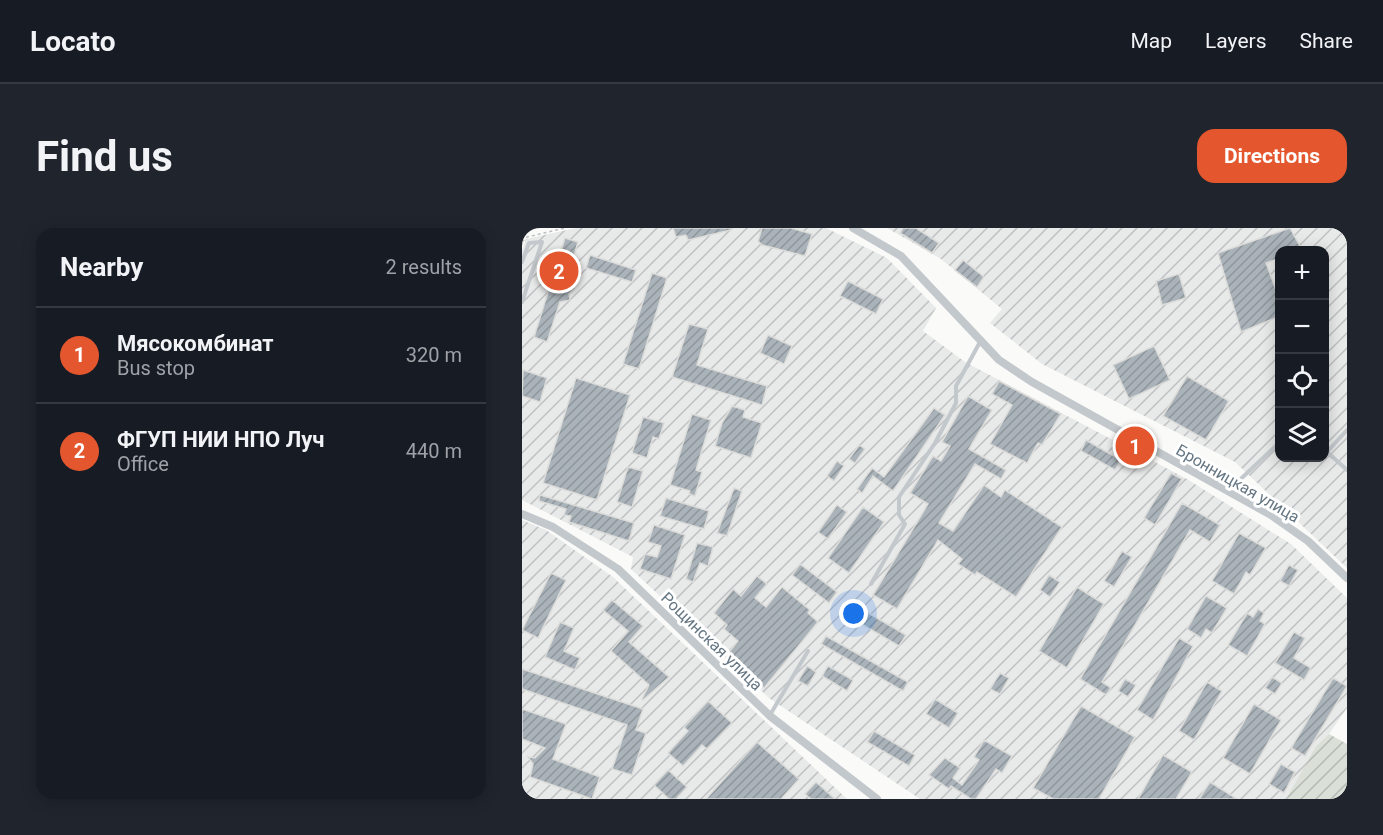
<!DOCTYPE html>
<meta charset="utf-8">
<style>
:root{--surface:#171b24;--page:#20242c;--text:#f1f3f6;--muted:#9ea1a6;--line:#363941;--accent:#e4572e}
body{margin:0;font-family:Roboto,sans-serif;background:var(--page);color:var(--text)}
.controls{position:absolute;right:18px;top:18px;display:grid;overflow:hidden;border-radius:12px;box-shadow:0 3px 15px #0003}
.controls button{width:54px;height:54px;display:grid;place-items:center;padding:0;border:0;border-bottom:2px solid var(--line);background:var(--surface);color:var(--text);font:30px sans-serif}
.you{position:absolute;left:332px;top:386px;width:21px;height:21px;margin:-15px;border:4px solid #fff;border-radius:50%;background:#1a73e8;box-shadow:0 0 0 9px #1a73e833}
.badge{display:grid;place-items:center;width:39px;height:39px;border-radius:50%;background:var(--accent);color:#fff;font-size:20px;font-weight:700}
.pin{position:absolute;translate:-50% -50%;border:3px solid #fff;box-shadow:0 2px 6px #0006}
.list{margin:0;padding:0;list-style:none}
h2{display:flex;justify-content:space-between;align-items:center;height:78px;margin:0;padding:0 24px;font-size:26px}
h2 small{font-size:20px;font-weight:400;color:var(--muted)}
.list li{display:grid;grid-template-columns:39px 1fr auto;gap:18px;align-items:center;box-sizing:border-box;height:96px;padding:0 24px;border-top:2px solid var(--line)}
.list b{display:block;font-size:22px;white-space:nowrap}
.list p{margin:0;font-size:20px;white-space:nowrap;color:var(--muted)}
.list em{font-size:20px;font-style:normal;color:var(--muted)}
.icon{flex:none;width:33px;height:33px;fill:none;stroke:currentColor;stroke-width:2;stroke-linecap:round;stroke-linejoin:round}
.map{position:relative;flex:none;width:825px;height:571px;overflow:hidden;border-radius:18px}
header{display:flex;align-items:center;gap:36px;box-sizing:border-box;height:84px;padding:0 30px;background:var(--surface);border-bottom:2px solid var(--line)}
header strong{font-size:28px}
nav{display:flex;gap:33px;margin-inline-start:auto;font-size:21px}
.intro{display:flex;align-items:center;justify-content:space-between;box-sizing:border-box;height:144px;padding:0 36px}
h1{margin:0;font-size:42px}
.button{padding:15px 27px;border-radius:18px;background:var(--accent);color:#fff;font-size:21px;font-weight:700}
main{display:flex;gap:36px;padding:0 36px}
aside{flex:1;background:var(--surface);border-radius:18px;box-shadow:0 3px 15px #0003}
.map>svg:first-child{display:block}
</style>
<header>
<strong>Locato</strong>
<nav><a>Map</a><a>Layers</a><a>Share</a></nav>
</header>
<div class="intro"><h1>Find us</h1><a class="button">Directions</a></div>
<main>
<aside>
<h2>Nearby<small>2 results</small></h2>
<ul class="list">
<li><span class="badge">1</span><div><b>Мясокомбинат</b><p>Bus stop</p></div><em>320 m</em></li>
<li><span class="badge">2</span><div><b>ФГУП НИИ НПО Луч</b><p>Office</p></div><em>440 m</em></li>
</ul>
</aside>
<div class="map">
<svg width="825" height="571" viewBox="0 0 825 571">
<defs>
<pattern id="industrial-furrows" width="10" height="10" patternUnits="userSpaceOnUse" patternTransform="scale(1.5)"><rect width="10" height="10" fill="#e8e9e9"/><path d="M-1 1l2-2M0 10L10 0M9 11l2-2" fill="none" stroke="#c0c1c2"/></pattern>
<pattern id="garden-furrows" width="10" height="10" patternUnits="userSpaceOnUse" patternTransform="scale(1.5)"><rect width="10" height="10" fill="#dadfd7"/><path d="M-1 1l2-2M0 10L10 0M9 11l2-2" fill="none" stroke="#b4b9b4"/></pattern>
<pattern id="building-hatch" width="6" height="6" patternUnits="userSpaceOnUse" patternTransform="scale(1.5)"><rect width="6" height="6" fill="#aab3b9"/><path d="M-1 1l2-2M0 6l6-6M5 7l2-2" fill="none" stroke="#8e969c"/></pattern>
</defs>
<rect width="100%" height="100%" fill="#fafaf8"/>
<g fill="url(#industrial-furrows)" fill-rule="evenodd">
<polygon points="54,0 304,0 365,30 414,80 401,103 443,134 665,251 769,316 825,370 825,480 807,506 794,518 764,571 398,571 247,470 109,341 111,329 0,272 0,22 4,11"/>
<path d="M365,0h460v340l-112,-106 -193,-98 -52,-41 12,-14 -61,-50zM758,22h44v208h-44z"/>
<polygon points="0,292 24,302 91,349 325,571 0,571"/>
</g>
<polygon fill="url(#garden-furrows)" points="807,506 825,516 825,571 764,571 794,518"/>
<g fill="url(#building-hatch)" stroke="#dcdcda" stroke-width="1.5">
<polygon points="151,0 209,0 209,2 166,12 164,7 154,9"/>
<polygon points="240,0 269,0 290,6 283,28 240,17 236,13"/>
<polygon points="381,0 394,0 417,15 410,25 378,5"/>
<polygon points="768,0 780,22 758,22 758,30 744,35 758,73 758,83 754,84 756,89 719,104 696,25"/>
<polygon points="43,10 56,14 45,52 53,60 47,66 48,72 38,74 25,114 12,109"/>
<polygon points="68,27 114,42 110,54 64,40"/>
<polygon points="441,32 462,49 455,59 433,42"/>
<polygon points="130,45 145,50 117,141 101,136"/>
<polygon points="657,46 664,70 640,77 634,53"/>
<polygon points="326,53 361,71 354,86 318,68"/>
<polygon points="167,96 186,101 175,137 245,158 240,177 150,149"/>
<polygon points="246,107 270,118 262,136 238,125"/>
<polygon points="632,118 648,152 607,171 591,137"/>
<polygon points="1,142 25,150 18,174 0,168"/>
<polygon points="665,148 707,173 684,212 641,188"/>
<polygon points="54,150 108,167 75,272 21,255"/>
<polygon points="477,153 539,186 520,217 516,215 505,235 468,216 490,177 470,166"/>
<polygon points="446,168 470,182 447,221 484,242 479,251 453,236 417,295 431,303 462,257 479,269 483,262 540,299 494,369 455,344 453,347 436,336 440,331 416,312 375,381 351,367 406,276 388,265 411,228 419,233 428,218 420,214"/>
<polygon points="210,178 223,182 221,189 240,195 229,230 193,218 200,195"/>
<polygon points="412,180 423,187 371,263 351,248 340,265 335,261 350,240 362,249"/>
<polygon points="170,186 189,192 174,242 180,244 173,268 167,266 168,263 148,257"/>
<polygon points="121,189 142,195 137,211 131,209 125,230 110,225"/>
<polygon points="564,212 599,232 593,242 559,223"/>
<polygon points="337,217 343,221 333,235 327,231"/>
<polygon points="315,233 322,238 312,253 305,248"/>
<polygon points="106,239 121,243 110,279 95,274"/>
<polygon points="649,245 660,251 633,297 622,290"/>
<polygon points="212,260 220,263 205,308 195,305"/>
<polygon points="18,267 112,295 107,313 47,294 49,288 42,287 44,281 17,273"/>
<polygon points="144,270 187,283 182,301 138,288"/>
<polygon points="660,275 698,297 688,314 668,302 580,454 589,460 584,467 558,451"/>
<polygon points="315,277 325,284 306,311 296,304"/>
<polygon points="341,279 362,294 327,345 306,330"/>
<polygon points="132,297 163,307 149,351 118,341 123,326 135,329 139,318 126,314"/>
<polygon points="717,305 744,320 728,347 724,344 712,366 690,353"/>
<polygon points="175,315 191,319 186,338 178,335 171,354 164,351"/>
<polygon points="600,323 610,329 592,359 582,353"/>
<polygon points="278,336 315,364 307,375 270,347"/>
<polygon points="767,337 776,342 767,358 758,353"/>
<polygon points="29,345 44,352 16,410 0,402"/>
<polygon points="527,347 538,354 528,369 518,362"/>
<polygon points="235,348 245,356 233,370 244,379 260,359 288,382 286,385 296,394 242,460 203,429 216,413 202,401 205,397 192,385 211,361 219,368"/>
<polygon points="555,359 582,376 545,440 517,423"/>
<polygon points="684,368 705,380 690,405 684,401 679,410 665,401"/>
<polygon points="90,372 121,398 107,414 147,449 121,472 120,471 127,457 89,423 106,403 81,382"/>
<polygon points="736,381 742,385 738,393 743,396 725,428 706,417 725,385 731,389"/>
<polygon points="343,383 384,407 377,418 336,394"/>
<polygon points="38,394 52,400 42,423 58,430 53,442 23,429"/>
<polygon points="772,404 783,410 772,430 789,440 782,452 753,435"/>
<polygon points="304,408 386,454 381,463 299,416"/>
<polygon points="657,410 671,418 631,492 615,482"/>
<polygon points="285,438 294,444 286,458 276,453"/>
<polygon points="306,438 331,452 325,463 300,448"/>
<polygon points="0,441 121,481 114,502 124,505 110,547 90,541 105,497 0,461"/>
<polygon points="478,445 487,450 478,466 468,461"/>
<polygon points="750,449 760,455 753,466 743,460"/>
<polygon points="811,450 825,458 783,528 769,520"/>
<polygon points="603,451 614,457 606,469 596,463"/>
<polygon points="685,454 700,463 672,512 657,503"/>
<polygon points="413,471 436,485 427,500 404,486"/>
<polygon points="186,473 210,495 185,521 180,517 161,538 146,525 166,503 162,499"/>
<polygon points="732,476 759,492 728,546 701,530"/>
<polygon points="559,478 613,509 577,571 531,571 511,560"/>
<polygon points="0,481 44,496 31,531 78,549 70,571 8,549 11,536 6,529 13,530 23,520 0,511"/>
<polygon points="352,503 393,527 387,538 345,514"/>
<polygon points="462,512 490,528 480,545 474,541 454,571 449,571 429,558 427,561 407,547 423,530 438,540 431,550 440,557 457,532 452,529"/>
<polygon points="235,514 277,551 259,571 184,571"/>
<polygon points="641,527 670,544 654,571 616,571"/>
<polygon points="759,536 773,544 762,565 747,556"/>
<polygon points="146,542 165,559 154,571 147,571 132,557"/>
<polygon points="294,554 313,571 289,571 283,566"/>
<polygon points="688,554 715,571 677,571"/>
</g>
<g fill="none" stroke-linecap="round" stroke-linejoin="round">
<polyline stroke="#bbbfc2" stroke-width="1.5" stroke-dasharray="3 3" stroke-linecap="butt" points="0,14 5,9 43,0"/>
<g stroke="#c3c8cc" stroke-width="4">
<polyline points="0,34 7,15 20,14 0,74"/>
<polyline points="802,221 805,224 825,202"/>
<polyline points="805,224 825,242"/>
<polyline points="706,263 758,214"/>
<polyline points="349,356 383,296 377,287 377,269 413,215 434,175 434,158 458,114"/>
<polyline points="248,487 286,423"/>
</g>
<g stroke="#c3c8cc" stroke-width="8">
<polyline points="331,0 379,28 477,132 510,154 749,287 786,313 825,350"/>
<polyline points="0,286 31,299 96,341 248,488 355,571"/>
</g>
</g>
<g text-anchor="middle" stroke-width="6" stroke-linejoin="round" paint-order="stroke">
<g font-size="16" fill="#657683" stroke="#fff">
<text transform="translate(716 255) rotate(30)" y="6">Бронницкая улица</text>
<text transform="translate(190 413) rotate(44)" y="6">Рощинская улица</text>
</g>
</g>
</svg>
<div class="controls">
<button>+</button>
<button>−</button>
<button><svg class="icon" aria-label="locate" viewBox="0 0 24 24"><circle cx="12" cy="12" r="6"/><path d="M12 2v4M12 18v4M2 12h4M18 12h4"/></svg></button>
<button><svg class="icon" aria-label="layers" viewBox="0 0 24 24"><path d="M12 4l9 5-9 5-9-5zM3 14l9 5 9-5"/></svg></button>
</div>
<div class="you"></div>
<div class="pin badge" style="left:613px;top:218px">1</div>
<div class="pin badge" style="left:37px;top:43px">2</div>
</div>
</main>
